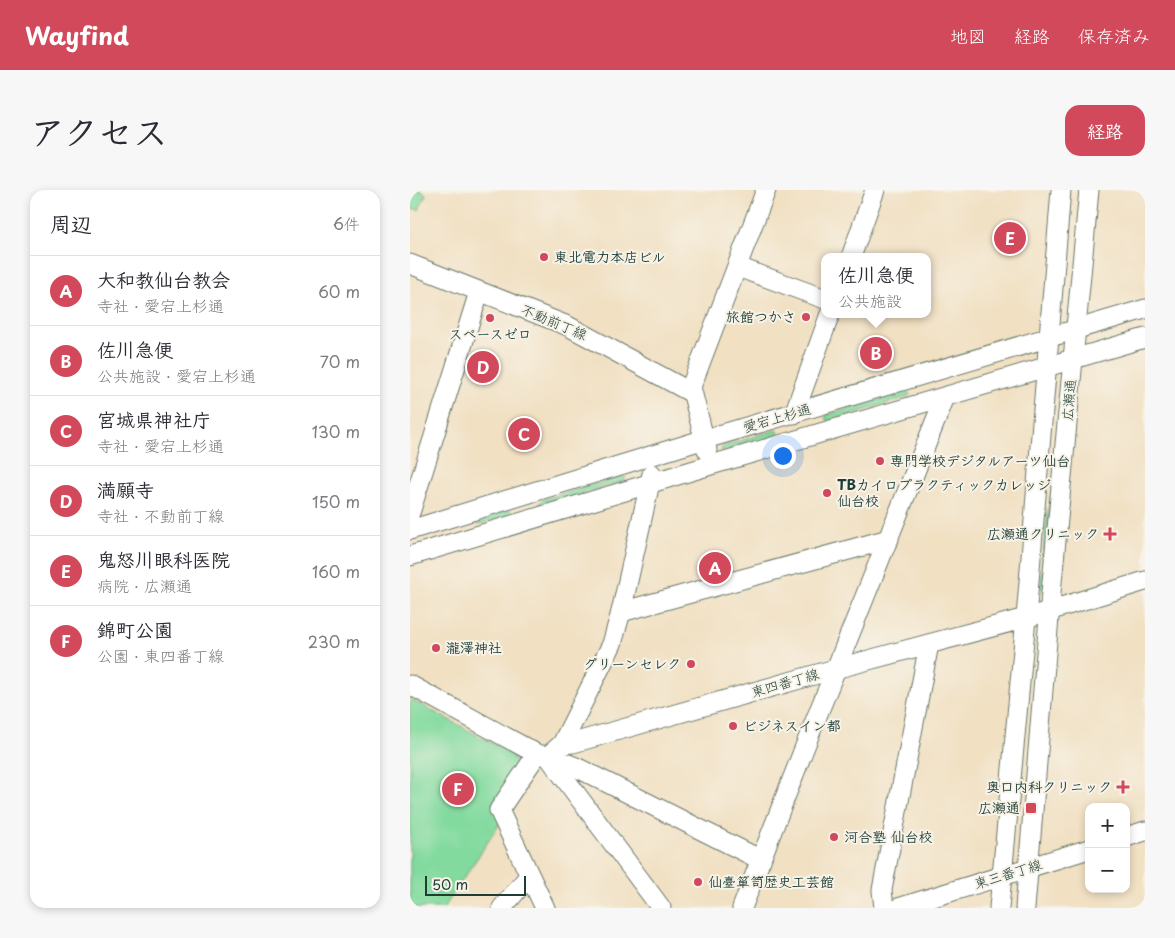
<!DOCTYPE html>
<html lang="ja">
<meta charset="utf-8">
<style>
:root{--surface:#fff;--page:#f7f7f7;--text:#2b2b33;--muted:#7c7c81;--line:#e1e1e2;--accent:#d1495b}
body{margin:0;font-family:"Playpen Sans","Klee One",sans-serif;background:var(--page);color:var(--text)}
.controls{position:absolute;right:15px;bottom:15px;display:grid;overflow:hidden;border-radius:10px;box-shadow:0 2px 8px #0003}
.controls button{width:45px;height:45px;display:grid;place-items:center;padding:0;border:0;border-bottom:1px solid var(--line);background:var(--surface);color:var(--text);font:25px sans-serif}
.scale{position:absolute;left:15px;bottom:12px;width:101px;box-sizing:border-box;padding-left:5px;border:2px solid #1f3d34;border-top:0;font-size:14px;line-height:18px;white-space:nowrap;color:#1f3d34;-webkit-text-stroke:4px #f7f3e8;paint-order:stroke}
.you{position:absolute;left:372px;top:265px;width:18px;height:18px;margin:-12px;border:4px solid #fff;border-radius:50%;background:#1a73e8;box-shadow:0 0 0 8px #1a73e833}
.badge{display:grid;place-items:center;width:32px;height:32px;border-radius:50%;background:var(--accent);color:#fff;font-size:16px;font-weight:700}
.pin{position:absolute;translate:-50% -50%;border:2px solid #fff;box-shadow:0 1px 5px #0006}
.popup{position:absolute;left:411px;top:63px;width:110px;height:65px;box-sizing:border-box;display:grid;place-content:center;border-radius:10px;background:var(--surface);filter:drop-shadow(0 1px 4px #0005);font-size:16px;white-space:nowrap;color:var(--muted)}
.popup b{font-size:19px;color:var(--text)}
.popup::after{content:'';position:absolute;left:50%;top:100%;margin-left:-10px;border:10px solid transparent;border-top-color:var(--surface)}
.list{margin:0;padding:0;list-style:none}
h2{display:flex;justify-content:space-between;align-items:center;height:65px;margin:0;padding:0 20px;font-size:21px}
h2 small{font-size:16px;font-weight:400;color:var(--muted)}
.list li{display:grid;grid-template-columns:32px 1fr auto;gap:15px;align-items:center;box-sizing:border-box;height:70px;padding:0 20px;border-top:1px solid var(--line)}
.list b{display:block;font-size:19px;white-space:nowrap}
.list p{margin:0;font-size:16px;white-space:nowrap;color:var(--muted)}
.list em{font-size:16px;font-style:normal;color:var(--muted)}
.map{position:relative;flex:none;width:735px;height:718px;overflow:hidden;border-radius:15px}
header{display:flex;align-items:center;gap:30px;box-sizing:border-box;height:70px;padding:0 25px;background:var(--accent);color:#fff}
header strong{font-size:24px}
nav{display:flex;gap:28px;margin-inline-start:auto;font-size:18px}
.intro{display:flex;align-items:center;justify-content:space-between;box-sizing:border-box;height:120px;padding:0 30px}
h1{margin:0;font-size:35px}
.button{padding:12px 22px;border-radius:15px;background:var(--accent);color:#fff;font-size:18px;font-weight:700}
main{display:flex;gap:30px;padding:0 30px}
aside{flex:1;background:var(--surface);border-radius:15px;box-shadow:0 2px 8px #0003}
.map>svg:first-child{display:block}
</style>
<header>
<strong>Wayfind</strong>
<nav><a>地図</a><a>経路</a><a>保存済み</a></nav>
</header>
<div class="intro"><h1>アクセス</h1><a class="button">経路</a></div>
<main>
<aside>
<h2>周辺<small>6件</small></h2>
<ul class="list">
<li><span class="badge">A</span><div><b>大和教仙台教会</b><p>寺社 · 愛宕上杉通</p></div><em>60 m</em></li>
<li><span class="badge">B</span><div><b>佐川急便</b><p>公共施設 · 愛宕上杉通</p></div><em>70 m</em></li>
<li><span class="badge">C</span><div><b>宮城県神社庁</b><p>寺社 · 愛宕上杉通</p></div><em>130 m</em></li>
<li><span class="badge">D</span><div><b>満願寺</b><p>寺社 · 不動前丁線</p></div><em>150 m</em></li>
<li><span class="badge">E</span><div><b>鬼怒川眼科医院</b><p>病院 · 広瀬通</p></div><em>160 m</em></li>
<li><span class="badge">F</span><div><b>錦町公園</b><p>公園 · 東四番丁線</p></div><em>230 m</em></li>
</ul>
</aside>
<div class="map">
<svg width="735" height="718" viewBox="0 0 735 718">
<rect width="100%" height="100%" fill="#f7f3e8"/>
<filter id="ink" filterUnits="userSpaceOnUse"><feTurbulence type="fractalNoise" baseFrequency=".02" numOctaves="2"/><feDisplacementMap in="SourceGraphic" scale="10" xChannelSelector="R" yChannelSelector="G"/><feConvolveMatrix kernelMatrix="1 2 1 2 8 2 1 2 1" color-interpolation-filters="sRGB"/></filter>
<filter id="wash" filterUnits="userSpaceOnUse"><feTurbulence type="fractalNoise" baseFrequency=".0096" numOctaves="4" result="noise"/><feDisplacementMap in="SourceGraphic" scale="20" xChannelSelector="R" yChannelSelector="G"/><feGaussianBlur stdDeviation="1.12" result="paint"/><feColorMatrix in="noise" values="0 0 0 0 0 0 0 0 0 0 0 0 0 0 0 0 0 1.4 0 .05"/><feComposite in="paint" operator="in"/></filter>
<g filter="url(#wash)">
<rect width="100%" height="100%" fill="#f1e0c2"/>
<g fill="#82da9f" stroke="#508c6a">
<polygon points="4,0 9,0 16,4 9,20 0,18 0,10"/>
<polygon points="497,201 500,204 498,207 419,231 415,228 417,225"/>
<polygon points="366,240 369,242 368,245 314,261 311,260 313,256"/>
<polygon points="212,286 216,288 214,291 133,316 129,314 132,310"/>
<polygon points="641,305 633,399 632,399 630,397 635,340"/>
<polygon points="99,319 101,321 99,325 68,335 64,332 66,329"/>
<polygon points="0,509 99,562 111,580 89,635 34,718 0,718"/>
</g>
</g>
<g filter="url(#ink)">
<g fill="none" stroke-linecap="round" stroke-linejoin="round">
<g stroke="#687666" stroke-width="21">
<g id="minor">
<polyline points="441,67 465,0"/>
<polyline points="0,74 158,136 282,203"/>
<polyline points="328,77 415,109"/>
<polyline points="384,224 420,124"/>
<polyline points="297,260 281,197 356,0"/>
<polyline points="0,323 69,102"/>
<polyline points="0,340 282,253 735,119"/>
<polyline points="0,366 301,275 735,148"/>
<polyline points="211,422 479,349"/>
<polyline points="0,495 127,564 138,566 166,577 351,670"/>
<polyline points="152,554 202,454 211,422 242,284"/>
<polyline points="127,564 89,620 135,718"/>
<polyline points="138,566 152,554 163,553 425,479 616,428 735,391"/>
<polyline points="138,566 251,718"/>
<polyline points="716,647 735,641"/>
<polyline points="92,718 119,686"/>
<polyline points="332,718 399,546 535,207"/>
<polyline points="474,718 472,700 519,454"/>
<polyline points="488,718 679,659"/>
<polyline points="589,718 616,428 651,0"/>
<polyline points="615,718 641,403 679,0"/>
</g>
</g>
<use href="#minor" stroke="#fff" stroke-width="19"/>
</g>
</g>
<g fill="#d1495b" stroke="#f7f3e8" stroke-width="2">
<circle cx="134" cy="67" r="5"/>
<circle cx="396" cy="127" r="5"/>
<circle cx="80" cy="128" r="5"/>
<circle cx="470" cy="271" r="5"/>
<circle cx="417" cy="303" r="5"/>
<path d="M697.5 336.5h5v5h5v5h-5v5h-5v-5h-5v-5h5z"/>
<circle cx="26" cy="458" r="5"/>
<circle cx="281" cy="474" r="5"/>
<circle cx="323" cy="536" r="5"/>
<path d="M710.5 589.5h5v5h5v5h-5v5h-5v-5h-5v-5h5z"/>
<rect x="615" y="612" width="12" height="12" rx="2.5"/>
<circle cx="424" cy="647" r="5"/>
<circle cx="288" cy="692" r="5"/>
</g>
<g text-anchor="middle" stroke-width="4" stroke-linejoin="round" paint-order="stroke">
<g font-size="14" font-weight="bold" fill="#1f3d34" stroke="#f7f3e8" text-anchor="start">
<text x="144" y="72">東北電力本店ビル</text>
<text x="386" y="132" text-anchor="end">旅館つかさ</text>
<text x="80" y="149" text-anchor="middle">スペースゼロ</text>
<text x="480" y="276">専門学校デジタルアーツ仙台</text>
<text x="427" y="300">TBカイロプラクティックカレッジ<tspan x="427" dy="16">仙台校</tspan></text>
<text x="689" y="349" text-anchor="end">広瀬通クリニック</text>
<text x="36" y="463">瀧澤神社</text>
<text x="271" y="479" text-anchor="end">グリーンセレク</text>
<text x="333" y="541">ビジネスイン都</text>
<text x="702" y="602" text-anchor="end">奥口内科クリニック</text>
<text x="610" y="623" text-anchor="end">広瀬通</text>
<text x="434" y="652">河合塾 仙台校</text>
<text x="298" y="697">仙臺箪笥歴史工芸館</text>
</g>
<g font-size="14" fill="#1f3d34" stroke="#f7f3e8">
<text transform="translate(144 132) rotate(23)" y="5">不動前丁線</text>
<text transform="translate(659 210) rotate(-85)" y="5">広瀬通</text>
<text transform="translate(367 228) rotate(-16)" y="5">愛宕上杉通</text>
<text transform="translate(375 493) rotate(-16)" y="5">東四番丁線</text>
<text transform="translate(598 684) rotate(-17)" y="5">東三番丁線</text>
</g>
</g>
</svg>
<div class="controls">
<button>+</button>
<button>−</button>
</div>
<div class="scale">50 m</div>
<div class="you"></div>
<div class="pin badge" style="left:305px;top:378px">A</div>
<div class="pin badge" style="left:466px;top:163px">B</div>
<div class="popup"><b>佐川急便</b>公共施設</div>
<div class="pin badge" style="left:114px;top:244px">C</div>
<div class="pin badge" style="left:73px;top:177px">D</div>
<div class="pin badge" style="left:600px;top:48px">E</div>
<div class="pin badge" style="left:48px;top:599px">F</div>
</div>
</main>
